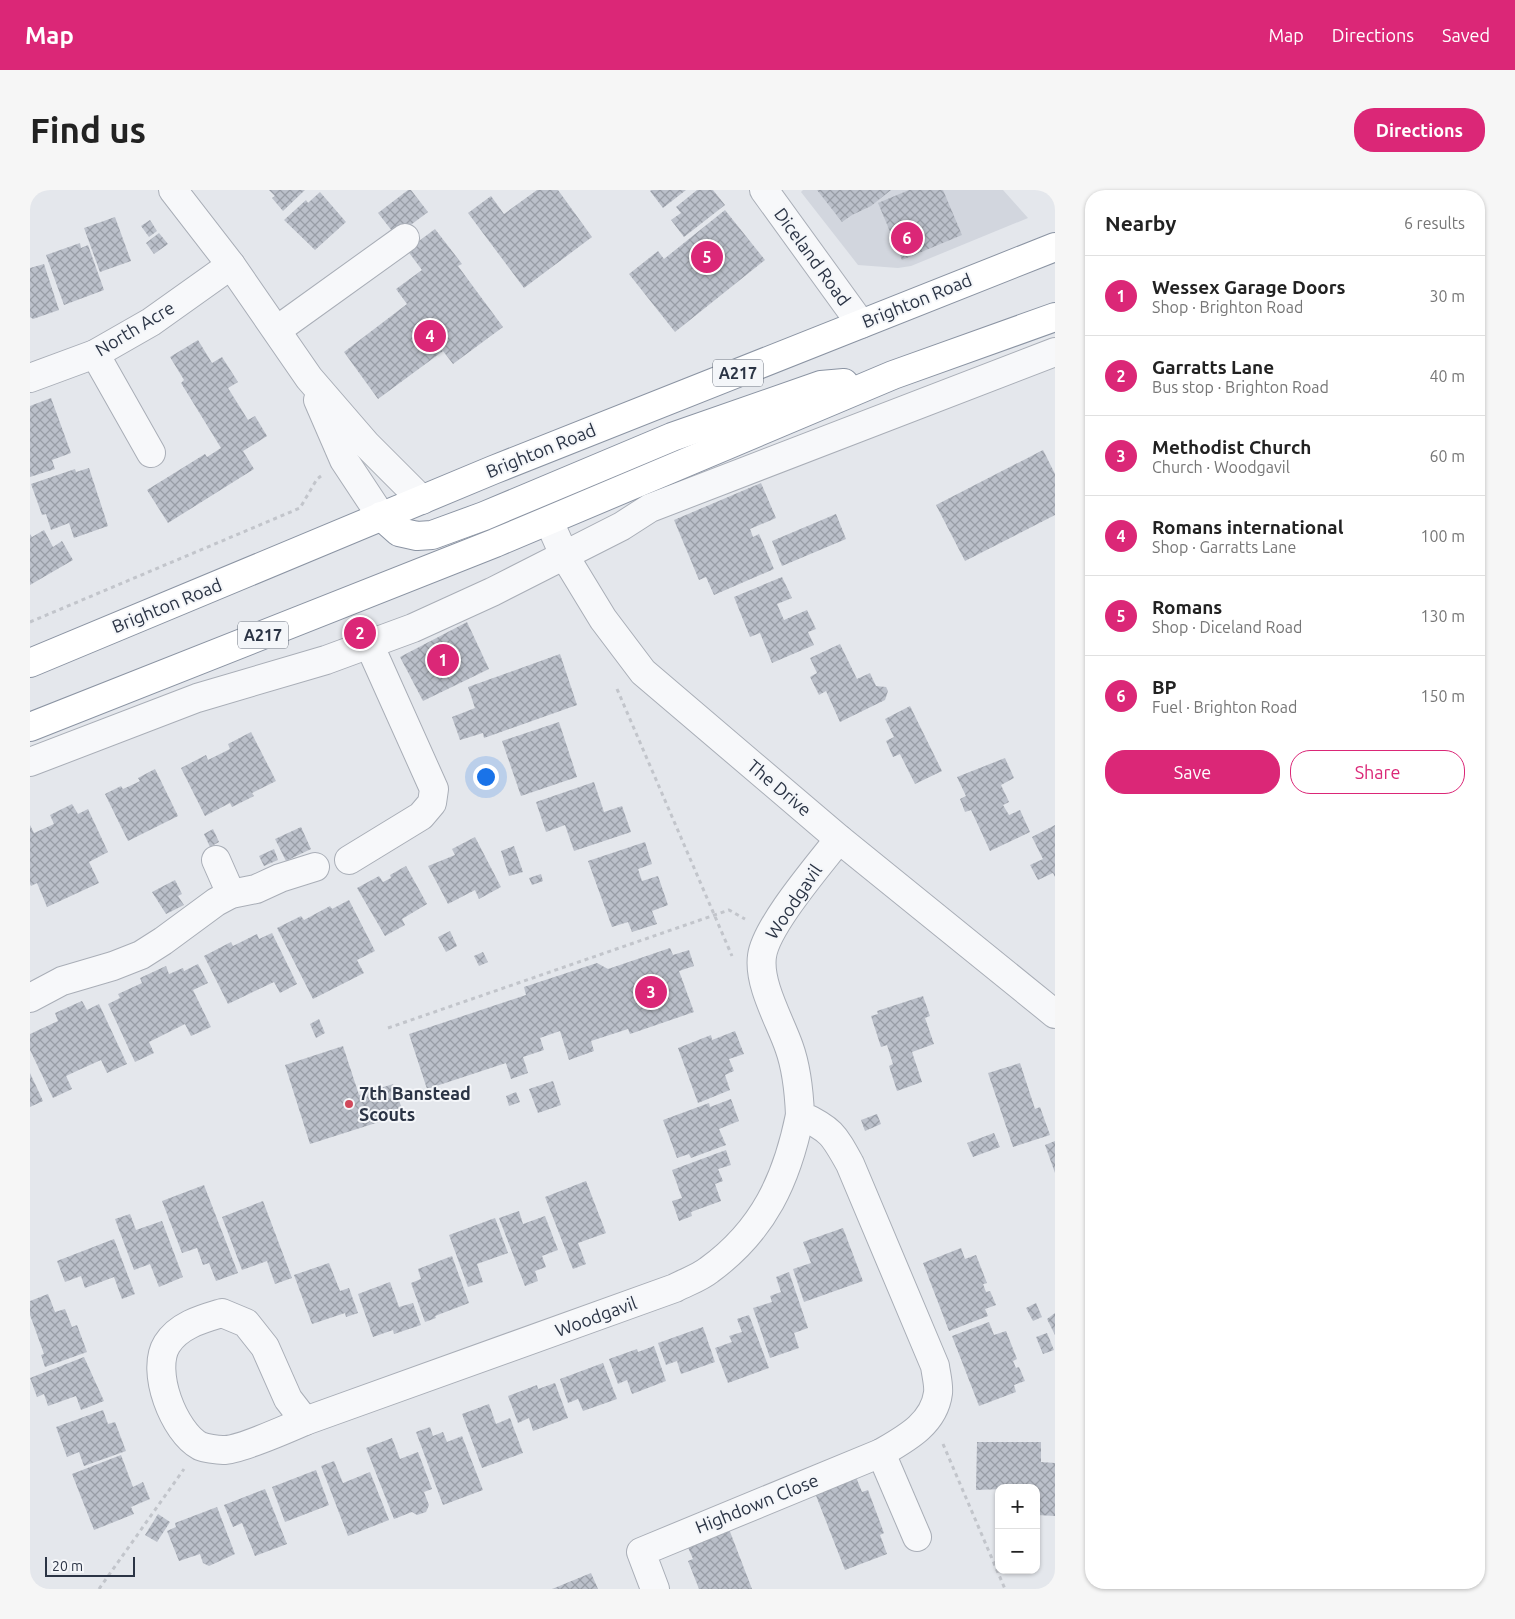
<!DOCTYPE html>
<meta charset="utf-8">
<style>
:root{--surface:#fff;--page:#f6f6f6;--text:#222;--muted:#767676;--line:#e0e0e0;--accent:#db2777}
body{margin:0;font-family:Ubuntu,sans-serif;background:var(--page);color:var(--text)}
.controls{position:absolute;right:15px;bottom:15px;display:grid;overflow:hidden;border-radius:10px;box-shadow:0 1px 4px #0004}
.controls button{width:45px;height:45px;display:grid;place-items:center;padding:0;border:0;border-bottom:1px solid var(--line);background:var(--surface);color:var(--text);font:25px sans-serif}
.scale{position:absolute;left:15px;bottom:12px;width:90px;box-sizing:border-box;padding-left:5px;border:2px solid #2b3445;border-top:0;font-size:14px;line-height:18px;white-space:nowrap;color:#2b3445;-webkit-text-stroke:4px #f4f6f9;paint-order:stroke}
.you{position:absolute;left:455px;top:586px;width:18px;height:18px;margin:-12px;border:4px solid #fff;border-radius:50%;background:#1a73e8;box-shadow:0 0 0 8px #1a73e833}
.badge{display:grid;place-items:center;width:32px;height:32px;border-radius:50%;background:var(--accent);color:#fff;font-size:16px;font-weight:700}
.pin{position:absolute;translate:-50% -50%;border:2px solid #fff;box-shadow:0 1px 5px #0006}
.list{margin:0;padding:0;list-style:none}
h2{display:flex;justify-content:space-between;align-items:center;height:65px;margin:0;padding:0 20px;font-size:21px}
h2 small{font-size:16px;font-weight:400;color:var(--muted)}
.list li{display:grid;grid-template-columns:32px 1fr auto;gap:15px;align-items:center;box-sizing:border-box;height:80px;padding:0 20px;border-top:1px solid var(--line)}
.list b{display:block;font-size:19px;white-space:nowrap}
.list p{margin:0;font-size:16px;white-space:nowrap;color:var(--muted)}
.list em{font-size:16px;font-style:normal;color:var(--muted)}
.actions{display:flex;gap:10px;padding:15px 20px}
.actions a{flex:1;padding:11px 0;border:1px solid var(--accent);border-radius:20px;text-align:center;font-size:18px;color:var(--accent)}
.actions .main{background:var(--accent);color:#fff}
.map{position:relative;flex:none;width:1025px;height:1399px;overflow:hidden;border-radius:20px}
header{display:flex;align-items:center;gap:30px;box-sizing:border-box;height:70px;padding:0 25px;background:var(--accent);color:#fff}
header strong{font-size:24px}
nav{display:flex;gap:28px;margin-inline-start:auto;font-size:18px}
.intro{display:flex;align-items:center;justify-content:space-between;box-sizing:border-box;height:120px;padding:0 30px}
h1{margin:0;font-size:35px}
.button{padding:12px 22px;border-radius:20px;background:var(--accent);color:#fff;font-size:18px;font-weight:700}
main{display:flex;gap:30px;padding:0 30px}
aside{flex:1;background:var(--surface);border-radius:20px;box-shadow:0 1px 4px #0004}
.map>svg:first-child{display:block}
</style>
<header>
<strong>Map</strong>
<nav><a>Map</a><a>Directions</a><a>Saved</a></nav>
</header>
<div class="intro"><h1>Find us</h1><a class="button">Directions</a></div>
<main>
<div class="map">
<svg width="1025" height="1399" viewBox="0 0 1025 1399">
<defs>
<pattern id="building-cross-hatch" width="8" height="8" patternUnits="userSpaceOnUse" patternTransform="scale(1.25)"><rect width="8" height="8" fill="#bbc0ca"/><path d="M0 0l8 8M0 8l8-8" fill="none" stroke="#989da6"/></pattern>
</defs>
<rect width="100%" height="100%" fill="#e4e7ec"/>
<polygon fill="#d2d6de" points="773,0 973,0 998,28 881,76 868,78 828,75 771,2"/>
<g fill="url(#building-cross-hatch)">
<polygon points="239,0 275,0 253,21 242,8 245,6"/>
<polygon points="378,0 381,0 398,22 366,46 348,23"/>
<polygon points="507,0 528,0 562,47 494,98 438,23 461,6 474,24"/>
<polygon points="622,0 656,0 633,18 620,1"/>
<polygon points="667,0 683,0 695,15 654,47 641,30 651,23 646,17"/>
<polygon points="787,0 861,0 841,16 822,25 812,32"/>
<polygon points="879,0 913,0 932,45 872,70 848,13"/>
<polygon points="290,2 316,32 285,60 254,30 276,10 278,13"/>
<polygon points="695,20 735,70 645,142 599,84 628,61 634,69"/>
<polygon points="85,27 101,71 70,82 54,38"/>
<polygon points="120,30 127,41 119,47 111,36"/>
<polygon points="405,39 432,74 428,76 473,137 423,174 413,161 348,209 314,162 377,114 366,99 392,80 377,60"/>
<polygon points="129,43 138,54 124,64 116,53"/>
<polygon points="50,53 51,58 58,55 74,100 34,115 16,65"/>
<polygon points="14,74 29,120 3,129 0,127 0,78"/>
<polygon points="168,150 182,173 192,167 208,192 198,198 218,230 225,226 237,246 213,261 224,279 138,333 117,300 175,264 177,267 191,258 151,193 154,190 140,167"/>
<polygon points="21,208 41,263 22,270 25,279 0,287 0,216"/>
<polygon points="1013,260 1025,284 1025,325 935,371 906,315"/>
<polygon points="59,278 78,336 44,348 39,333 21,340 16,324 12,325 1,294 45,279 46,282"/>
<polygon points="731,293 746,328 720,339 723,347 729,344 744,379 684,405 676,387 669,390 644,330"/>
<polygon points="806,324 816,349 752,376 742,351"/>
<polygon points="14,340 23,357 32,351 43,370 0,395 0,344 2,347"/>
<polygon points="752,387 762,408 747,414 754,430 777,420 786,439 778,442 784,455 742,473 730,443 720,447 704,407"/>
<polygon points="437,432 459,479 393,511 370,467"/>
<polygon points="810,454 827,489 840,483 846,496 856,497 858,501 855,510 810,532 796,501 789,505 780,487 787,483 780,468"/>
<polygon points="530,464 547,515 454,548 453,543 430,550 422,527 445,518 438,497"/>
<polygon points="880,516 912,581 885,594 870,564 863,567 856,551 864,547 855,529"/>
<polygon points="529,532 547,587 491,606 472,551"/>
<polygon points="221,542 246,591 222,603 224,606 202,617 200,613 175,626 151,578 176,565 178,570 200,559 198,554"/>
<polygon points="975,568 984,588 971,595 979,612 973,615 979,625 990,620 1000,642 960,661 941,620 935,622 930,609 936,606 927,587"/>
<polygon points="125,579 148,626 98,651 75,604 91,596 93,599 104,594 110,591 108,588"/>
<polygon points="564,592 574,622 592,616 601,642 544,661 535,635 516,642 506,612"/>
<polygon points="42,614 48,624 58,619 78,662 59,672 69,693 17,717 7,693 1,696 0,694 0,635 4,643 24,634 20,625"/>
<polygon points="1025,635 1025,687 1023,683 1008,690 1000,675 1013,669 1002,647"/>
<polygon points="271,637 281,659 256,671 245,649"/>
<polygon points="183,639 189,652 180,657 174,644"/>
<polygon points="445,647 471,697 449,709 445,700 418,714 398,676 425,665 422,659"/>
<polygon points="615,652 622,674 608,679 612,691 628,686 638,715 622,721 627,734 602,742 598,732 582,737 558,671"/>
<polygon points="484,656 493,682 479,686 471,661"/>
<polygon points="244,659 248,670 234,676 229,666"/>
<polygon points="376,676 397,714 372,729 375,735 355,746 327,698 349,686 353,692 361,688 360,685"/>
<polygon points="511,684 513,691 502,695 499,688"/>
<polygon points="145,690 152,704 148,706 154,715 136,724 122,702"/>
<polygon points="319,710 345,761 327,770 334,783 283,809 247,738 271,726 274,730 300,716 302,719"/>
<polygon points="420,741 427,756 416,762 408,747"/>
<polygon points="242,743 267,794 250,803 244,792 198,814 174,766 201,752 203,756 227,744 229,749"/>
<polygon points="640,758 643,765 659,760 664,776 649,781 664,822 600,844 598,839 561,851 564,861 539,870 530,841 510,848 514,860 493,867 498,883 481,889 476,873 397,899 379,844 496,805 494,797 567,773 578,779"/>
<polygon points="453,762 458,772 449,776 444,766"/>
<polygon points="168,774 178,793 163,800 181,837 161,846 155,834 119,852 124,863 105,872 78,814 90,808 88,804 112,793 110,788 136,776 139,784 153,778 154,781"/>
<polygon points="893,806 900,826 895,828 904,854 882,862 892,892 867,901 859,876 863,874 857,855 851,857 841,826 848,824 847,821"/>
<polygon points="52,811 57,820 69,814 97,874 77,883 71,870 51,879 36,886 42,899 23,908 0,860 0,844 28,831 25,823"/>
<polygon points="289,829 295,843 286,848 280,834"/>
<polygon points="705,841 714,864 699,869 704,881 695,885 700,900 668,913 648,858 681,845 682,850"/>
<polygon points="313,856 329,905 363,894 374,924 280,954 255,875"/>
<polygon points="990,873 1005,919 1010,917 1020,945 983,957 958,883"/>
<polygon points="0,883 13,911 0,917"/>
<polygon points="523,891 531,915 508,923 499,899"/>
<polygon points="486,902 490,912 479,916 476,906"/>
<polygon points="701,909 709,931 689,939 696,955 661,968 659,964 647,968 633,930 679,913 680,917"/>
<polygon points="847,924 851,934 835,941 831,930"/>
<polygon points="964,943 970,957 943,967 937,953"/>
<polygon points="1025,951 1025,983 1015,955"/>
<polygon points="696,960 701,975 688,979 693,991 685,994 691,1011 661,1022 662,1026 649,1031 642,1011 652,1008 642,980"/>
<polygon points="556,991 576,1043 548,1053 556,1074 543,1079 515,1007"/>
<polygon points="174,995 208,1083 186,1091 179,1073 173,1075 167,1058 152,1063 132,1011"/>
<polygon points="233,1011 262,1088 245,1094 237,1071 212,1080 192,1027"/>
<polygon points="489,1021 493,1034 515,1026 528,1060 512,1066 516,1077 505,1081 508,1091 495,1096 469,1028"/>
<polygon points="100,1024 106,1040 132,1031 153,1087 129,1097 120,1074 104,1080 85,1029"/>
<polygon points="465,1028 478,1063 447,1074 453,1092 438,1097 419,1045"/>
<polygon points="813,1038 833,1091 774,1112 763,1079 781,1073 773,1052"/>
<polygon points="84,1049 105,1104 92,1109 84,1087 55,1098 51,1086 35,1092 27,1071"/>
<polygon points="931,1058 935,1069 946,1065 957,1093 953,1094 956,1102 960,1101 966,1115 955,1119 958,1126 919,1141 893,1073"/>
<polygon points="422,1066 439,1113 405,1126 406,1128 395,1132 381,1093 391,1089 388,1079"/>
<polygon points="299,1073 310,1101 319,1098 328,1123 316,1127 315,1123 282,1134 264,1085"/>
<polygon points="759,1082 778,1138 764,1143 769,1158 740,1168 723,1118 742,1112 740,1106 751,1102 746,1087"/>
<polygon points="360,1092 369,1117 383,1113 391,1135 364,1144 363,1140 343,1147 328,1104"/>
<polygon points="18,1104 25,1122 35,1119 42,1137 47,1135 57,1162 15,1177 11,1165 14,1164 0,1125 0,1111"/>
<polygon points="1006,1113 1012,1127 1003,1131 996,1118"/>
<polygon points="1025,1123 1025,1145 1017,1129"/>
<polygon points="719,1125 739,1178 698,1193 685,1158 702,1152 699,1146 712,1142 707,1129"/>
<polygon points="959,1132 964,1145 976,1141 987,1169 983,1171 986,1178 989,1177 995,1191 984,1195 986,1202 949,1216 922,1146"/>
<polygon points="673,1137 685,1172 651,1184 647,1171 636,1175 628,1153"/>
<polygon points="1017,1143 1024,1160 1013,1164 1006,1147"/>
<polygon points="624,1156 636,1191 602,1204 597,1190 588,1194 579,1169 607,1159 608,1162"/>
<polygon points="54,1167 74,1211 51,1220 46,1206 18,1216 14,1204 7,1207 0,1188"/>
<polygon points="573,1173 587,1209 553,1221 548,1209 538,1213 530,1189"/>
<polygon points="525,1193 538,1228 503,1241 499,1228 488,1233 478,1206 507,1195 508,1199"/>
<polygon points="459,1214 466,1234 480,1228 493,1263 452,1278 432,1224"/>
<polygon points="73,1220 78,1234 85,1232 96,1261 54,1276 49,1262 37,1267 26,1237"/>
<polygon points="400,1237 403,1246 413,1242 417,1252 432,1246 453,1300 413,1315 386,1242"/>
<polygon points="362,1248 370,1269 388,1262 402,1299 394,1302 399,1315 396,1322 387,1325 382,1322 364,1329 336,1258"/>
<polygon points="947,1252 1011,1252 1011,1272 1025,1273 1025,1326 1007,1325 1006,1298 946,1300"/>
<polygon points="91,1265 103,1297 113,1292 120,1309 101,1317 104,1324 64,1340 42,1284"/>
<polygon points="304,1271 313,1293 340,1282 359,1330 318,1346 291,1276"/>
<polygon points="286,1280 299,1315 255,1332 242,1297"/>
<polygon points="826,1287 832,1302 838,1300 854,1343 850,1345 857,1364 815,1380 785,1303"/>
<polygon points="235,1299 257,1354 225,1366 212,1333 203,1337 194,1315"/>
<polygon points="187,1317 205,1364 179,1376 173,1373 170,1364 149,1371 137,1341 146,1337 145,1333"/>
<polygon points="128,1324 140,1332 127,1352 115,1345"/>
<polygon points="699,1339 722,1399 669,1399 658,1371 663,1369 657,1355"/>
<polygon points="561,1383 568,1399 522,1399"/>
</g>
<g fill="none" stroke-linecap="round" stroke-linejoin="round">
<g stroke="#a9aeb7" stroke-width="30">
<g id="minor">
<polyline points="143,0 201,75 279,188 336,254 392,310"/>
<polyline points="734,0 831,134"/>
<polyline points="247,140 375,48"/>
<polyline points="65,164 121,263"/>
<polyline points="0,188 65,164 121,132 201,75"/>
<polyline points="288,210 314,270 351,326"/>
<polyline points="519,331 534,365 573,429 613,482 809,649 1025,824"/>
<polyline points="0,572 167,508 296,470 383,438 462,402 592,336 620,318 1025,162"/>
<polyline points="186,670 201,704"/>
<polyline points="319,670 391,626 402,613 404,599 339,454"/>
<polyline points="0,808 32,791 83,776 111,765 133,751 186,712 201,704 226,699 250,688 285,677"/>
<path d="M192,1123l24,10 19,24 23,52 17,22c-16,7 -68,30 -82,29 -6,0 -18,-2 -23,-4 -26,-14 -50,-75 -33,-102 12,-19 35,-25 55,-31z"/>
<path d="M275,1231l370,-133c11,-6 24,-10 34,-18 55,-40 78,-91 91,-155"/>
<polyline points="851,1263 887,1347"/>
<path d="M625,1399l-14,-37 240,-99c24,-14 53,-29 57,-60 1,-8 -2,-19 -3,-27l-85,-202c-16,-29 -19,-35 -50,-49 -1,-24 -3,-46 -11,-68 -9,-26 -31,-63 -27,-91 4,-30 57,-91 77,-117"/>
</g>
</g>
<g stroke="#8b94a3" stroke-width="30">
<g id="highway">
<polyline points="351,326 369,342 387,346 402,345 454,326 642,247 791,195 814,193"/>
<polyline points="0,473 463,280 1025,57"/>
<polyline points="0,537 465,353 863,185 1025,127"/>
</g>
</g>
<g stroke="#c2c5cb" stroke-width="3" stroke-dasharray="4 4" stroke-linecap="butt">
<polyline points="0,432 270,318 287,289 291,286"/>
<polyline points="587,499 702,766"/>
<polyline points="358,838 699,720 715,729"/>
<polyline points="913,1254 975,1399"/>
<polyline points="69,1399 154,1279"/>
</g>
<use href="#minor" stroke="#f7f8fa" stroke-width="28"/>
<use href="#highway" stroke="#fff" stroke-width="28"/>
</g>
<circle fill="#d1495b" stroke="#f4f6f9" stroke-width="2" cx="319" cy="914" r="5"/>
<g text-anchor="middle" stroke-width="4" stroke-linejoin="round" paint-order="stroke">
<g fill="#f4f6f9" stroke="#676e7b" stroke-width="1">
<rect x="683" y="169.5" width="50" height="27" rx="4"/>
<rect x="208" y="431.5" width="50" height="27" rx="4"/>
</g>
<g font-size="16" font-weight="bold" fill="#2b3445">
<text x="708" y="189">A217</text>
<text x="233" y="451">A217</text>
</g>
<g font-size="18" fill="#2b3445" stroke="#f4f6f9">
<text transform="translate(782 67) rotate(54)" y="6">Diceland Road</text>
<text transform="translate(887 111) rotate(-22)" y="6">Brighton Road</text>
<text transform="translate(105 139) rotate(-31)" y="6">North Acre</text>
<text transform="translate(511 261) rotate(-22)" y="6">Brighton Road</text>
<text transform="translate(137 416) rotate(-22)" y="6">Brighton Road</text>
<text transform="translate(749 598) rotate(40)" y="6">The Drive</text>
<text transform="translate(764 712) rotate(-56)" y="6">Woodgavil</text>
<text transform="translate(566 1127) rotate(-20)" y="6">Woodgavil</text>
<text transform="translate(727 1314) rotate(-22)" y="6">Highdown Close</text>
</g>
<g font-size="18" font-weight="bold" fill="#2b3445" stroke="#f4f6f9" text-anchor="start">
<text x="329" y="910">7th Banstead<tspan x="329" dy="21">Scouts</tspan></text>
</g>
</g>
</svg>
<div class="controls">
<button>+</button>
<button>−</button>
</div>
<div class="scale">20 m</div>
<div class="you"></div>
<div class="pin badge" style="left:413px;top:470px">1</div>
<div class="pin badge" style="left:330px;top:443px">2</div>
<div class="pin badge" style="left:621px;top:802px">3</div>
<div class="pin badge" style="left:400px;top:146px">4</div>
<div class="pin badge" style="left:677px;top:67px">5</div>
<div class="pin badge" style="left:877px;top:48px">6</div>
</div>
<aside>
<h2>Nearby<small>6 results</small></h2>
<ul class="list">
<li><span class="badge">1</span><div><b>Wessex Garage Doors</b><p>Shop · Brighton Road</p></div><em>30 m</em></li>
<li><span class="badge">2</span><div><b>Garratts Lane</b><p>Bus stop · Brighton Road</p></div><em>40 m</em></li>
<li><span class="badge">3</span><div><b>Methodist Church</b><p>Church · Woodgavil</p></div><em>60 m</em></li>
<li><span class="badge">4</span><div><b>Romans international</b><p>Shop · Garratts Lane</p></div><em>100 m</em></li>
<li><span class="badge">5</span><div><b>Romans</b><p>Shop · Diceland Road</p></div><em>130 m</em></li>
<li><span class="badge">6</span><div><b>BP</b><p>Fuel · Brighton Road</p></div><em>150 m</em></li>
</ul>
<div class="actions"><a class="main">Save</a><a>Share</a></div>
</aside>
</main>
